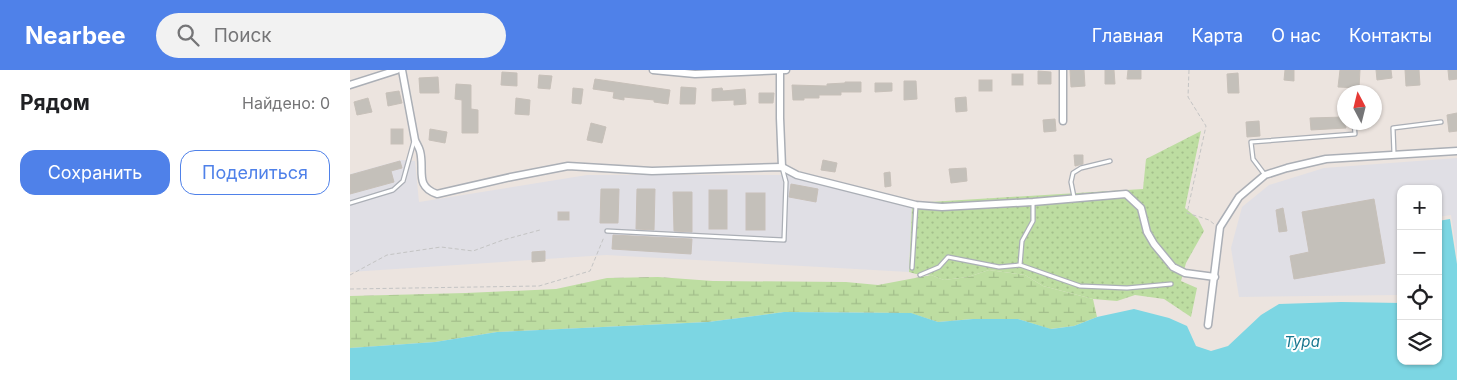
<!DOCTYPE html>
<html lang="ru">
<meta charset="utf-8">
<style>
:root{--surface:#fff;--page:#f2f2f2;--text:#202124;--muted:#757577;--line:#e0e0e0;--accent:#4f81e9}
body{margin:0;font-family:Inter,sans-serif;background:var(--page);color:var(--text)}
.controls{position:absolute;right:15px;bottom:15px;display:grid;overflow:hidden;border-radius:10px;box-shadow:0 1px 4px #0004}
.controls button{width:45px;height:45px;display:grid;place-items:center;padding:0;border:0;border-bottom:1px solid var(--line);background:var(--surface);color:var(--text);font:25px sans-serif}
.compass{position:absolute;left:987px;top:15px;width:45px;height:45px;border-radius:50%;background:var(--surface);box-shadow:0 1px 4px #0004;rotate:353deg}
.list{margin:0;padding:0;list-style:none}
h2{display:flex;justify-content:space-between;align-items:center;height:65px;margin:0;padding:0 20px;font-size:21px}
h2 small{font-size:16px;font-weight:400;color:var(--muted)}
.actions{display:flex;gap:10px;padding:15px 20px}
.actions a{flex:1;padding:11px 0;border:1px solid var(--accent);border-radius:15px;text-align:center;font-size:18px;color:var(--accent)}
.actions .main{background:var(--accent);color:#fff}
.icon{flex:none;width:28px;height:28px;fill:none;stroke:currentColor;stroke-width:2;stroke-linecap:round;stroke-linejoin:round}
.map{position:relative;flex:none;width:1107px;height:310px;overflow:hidden}
header{display:flex;align-items:center;gap:30px;box-sizing:border-box;height:70px;padding:0 25px;background:var(--accent);color:#fff}
header strong{font-size:24px}
nav{display:flex;gap:28px;margin-inline-start:auto;font-size:18px}
.search{width:350px;height:45px;background:var(--page);display:flex;align-items:center;gap:12px;box-sizing:border-box;padding:0 18px;border-radius:28px;color:var(--muted);font-size:19px}
main{display:flex}
aside{flex:1;background:var(--surface)}
.map>svg:first-child{display:block}
</style>
<header>
<strong>Nearbee</strong>
<div class="search"><svg class="icon" aria-label="search" viewBox="0 0 24 24"><circle cx="10" cy="10" r="6"/><path d="M15 15l6 6"/></svg>Поиск</div>
<nav><a>Главная</a><a>Карта</a><a>О нас</a><a>Контакты</a></nav>
</header>
<main>
<aside>
<h2>Рядом<small>Найдено: 0</small></h2>
<ul class="list">
</ul>
<div class="actions"><a class="main">Сохранить</a><a>Поделиться</a></div>
</aside>
<div class="map">
<svg width="1107" height="310" viewBox="0 0 1107 310">
<defs>
<pattern id="grass-dots" width="8" height="8" patternUnits="userSpaceOnUse" patternTransform="scale(1.25)"><rect width="8" height="8" fill="#bddda1"/><path d="M2 2h.1M6 6h.1" fill="none" stroke="#a3be8b" stroke-width="1.8" stroke-linecap="round"/></pattern>
<pattern id="wetland-marsh" width="20" height="14" patternUnits="userSpaceOnUse" patternTransform="scale(1.25)"><rect width="20" height="14" fill="#bddda1"/><path d="M1 5h8M5 5V1M11 12h8M15 12V8" fill="none" stroke="#a3be8b"/></pattern>
</defs>
<rect width="100%" height="100%" fill="#ece4df"/>
<g fill="#e0dfe5">
<polygon points="1107,88 1107,184 1101,145 1088,147 1088,119 1051,119 1051,225 889,227 881,178 892,137 919,115 974,98"/>
<polygon points="51,90 65,91 69,132 237,105 440,105 562,137 559,202 256,185 0,202 0,104"/>
</g>
<polygon fill="url(#grass-dots)" points="851,61 835,138 848,149 854,161 836,193 831,211 847,218 841,247 814,229 785,225 767,231 743,229 693,216 675,205 639,200 618,207 594,210 581,205 566,204 559,202 562,137 579,132 793,119 796,89"/>
<polygon fill="url(#wetland-marsh)" points="639,200 675,205 693,216 743,229 747,247 724,256 700,259 668,249 623,249 588,252 560,243 434,242 358,252 147,262 85,272 0,278 0,226 116,223 206,219 257,208 308,207 363,211 496,212 528,215 581,205 594,210 618,207"/>
<polygon fill="#7cd6e3" points="1100,149 1107,194 1107,310 0,310 0,278 85,272 147,262 358,252 434,242 561,243 588,252 623,249 668,249 701,259 724,256 747,247 784,239 819,248 837,256 846,276 861,281 878,276 911,245 929,234 991,232 1051,233 1051,291 1088,291 1088,151"/>
<g fill="#c4c0ba" stroke="#c7c0b9">
<polygon points="720,0 734,0 735,16 721,17"/>
<polygon points="755,0 764,0 765,14 755,14"/>
<polygon points="778,0 791,0 791,9 777,9"/>
<polygon points="935,0 944,0 944,11 934,10"/>
<polygon points="990,0 1010,0 1009,18 988,17"/>
<polygon points="1026,0 1041,0 1042,8 1027,10"/>
<polygon points="1055,0 1069,0 1070,15 1056,16"/>
<polygon points="1098,0 1107,0 1107,9 1099,10"/>
<polygon points="688,1 701,2 701,14 688,14"/>
<polygon points="152,2 167,3 167,16 151,15"/>
<polygon points="888,3 889,23 878,23 877,4"/>
<rect x="662" y="4" width="11" height="11"/>
<polygon points="189,5 202,6 200,19 188,18"/>
<polygon points="88,7 89,23 70,23 69,8"/>
<polygon points="245,9 320,20 318,34 304,32 304,30 274,27 274,30 263,28 264,22 243,19"/>
<rect x="629" y="10" width="13" height="11"/>
<polygon points="554,11 566,11 567,29 554,30"/>
<polygon points="495,12 511,12 511,22 491,22 491,25 469,25 469,28 454,28 454,30 443,30 442,15 477,16 477,14 495,13"/>
<polygon points="525,13 542,13 542,21 525,22"/>
<polygon points="106,14 121,15 121,39 128,40 128,63 112,63 112,30 105,29"/>
<polygon points="331,17 346,18 345,34 330,34"/>
<polygon points="223,18 233,19 231,34 222,33"/>
<polygon points="372,18 373,21 395,19 396,34 384,35 384,30 362,31 362,19"/>
<polygon points="49,21 52,33 38,36 36,23"/>
<polygon points="409,23 424,23 423,33 409,33"/>
<polygon points="616,27 617,41 606,42 605,28"/>
<polygon points="18,28 22,42 7,45 4,32"/>
<polygon points="166,28 180,30 179,45 165,44"/>
<polygon points="1107,43 1107,61 1099,62 1097,45"/>
<polygon points="994,47 996,58 961,60 960,48"/>
<polygon points="705,49 706,61 694,62 693,50"/>
<polygon points="909,51 910,66 897,67 896,52"/>
<polygon points="241,53 256,57 252,73 237,70"/>
<rect x="41" y="59" width="12" height="15"/>
<polygon points="80,59 97,62 95,73 79,70"/>
<polygon points="724,85 733,85 733,94 725,96"/>
<polygon points="473,90 487,93 485,102 471,100"/>
<polygon points="50,91 52,98 41,101 44,112 0,124 0,105"/>
<polygon points="616,98 617,111 601,113 599,99"/>
<polygon points="540,102 541,116 535,117 534,103"/>
<polygon points="441,114 468,119 466,132 439,127"/>
<polygon points="251,119 269,119 268,153 250,153"/>
<polygon points="287,119 305,119 304,160 286,159"/>
<rect x="359" y="120" width="18" height="39"/>
<polygon points="323,122 342,122 342,162 324,161"/>
<rect x="396" y="123" width="19" height="37"/>
<polygon points="1024,129 1035,193 944,209 940,186 959,182 952,142"/>
<polygon points="933,138 937,161 929,162 926,140"/>
<rect x="208" y="142" width="11" height="8"/>
<polygon points="263,165 342,169 341,184 262,179"/>
<polygon points="195,181 195,191 182,192 182,182"/>
</g>
<g fill="none" stroke-linecap="round" stroke-linejoin="round">
<g stroke="#abafb6" stroke-width="5.5">
<g id="service">
<polyline points="1044,84 1043,58 1091,52"/>
<polyline points="915,105 903,89 901,72 1005,64 1004,52"/>
<polyline points="724,127 721,112 723,103 731,98 760,91"/>
<polyline points="0,133 43,120 53,111 64,71"/>
<polyline points="683,133 683,151 672,171 670,195 730,216 777,218 821,214"/>
<polyline points="257,161 434,170 436,112 432,97"/>
<polyline points="562,198 566,135"/>
<polyline points="570,205 589,197 598,187 649,197 670,195"/>
</g>
</g>
<g stroke="#abafb6" stroke-width="9">
<g id="minor">
<path d="M52,0l13,70c1,3 4,7 5,11 5,19 -6,35 17,43l74,-17 57,-11 84,5 130,-4 15,8 119,30 26,2 91,-5 93,-8 15,14 6,24 7,12 19,23 12,6 30,4"/>
<polyline points="303,0 345,4 436,0"/>
<polyline points="430,0 430,48 432,97"/>
<polyline points="713,0 713,51"/>
<polyline points="0,15 47,0"/>
<polyline points="858,255 870,157 889,127 915,105 937,98 976,89 1107,81"/>
</g>
</g>
<g stroke="#c4c4c4" stroke-width="1" stroke-dasharray="4 2.5" stroke-linecap="butt">
<polyline points="839,0 838,27 856,56 837,143 859,150 864,154"/>
<polyline points="0,205 37,185 91,177 123,181 153,170 190,160"/>
<polyline points="0,219 189,216 240,201 254,167"/>
</g>
<use href="#service" stroke="#fff" stroke-width="3"/>
<use href="#minor" stroke="#fff" stroke-width="6"/>
</g>
<g text-anchor="middle" stroke-width="4" stroke-linejoin="round" paint-order="stroke">
<g font-size="15" font-style="italic" fill="#1a7890" stroke="#fff">
<text x="952" y="277">Тура</text>
</g>
</g>
</svg>
<div class="controls">
<button>+</button>
<button>−</button>
<button><svg class="icon" aria-label="locate" viewBox="0 0 24 24"><circle cx="12" cy="12" r="6"/><path d="M12 2v4M12 18v4M2 12h4M18 12h4"/></svg></button>
<button><svg class="icon" aria-label="layers" viewBox="0 0 24 24"><path d="M12 4l9 5-9 5-9-5zM3 14l9 5 9-5"/></svg></button>
</div>
<svg class="compass" viewBox="-18 -18 36 36"><path d="M0-13l5 13h-10z" fill="#e53935"/><path d="M0 13l5-13h-10z" fill="#757577"/></svg>
</div>
</main>
